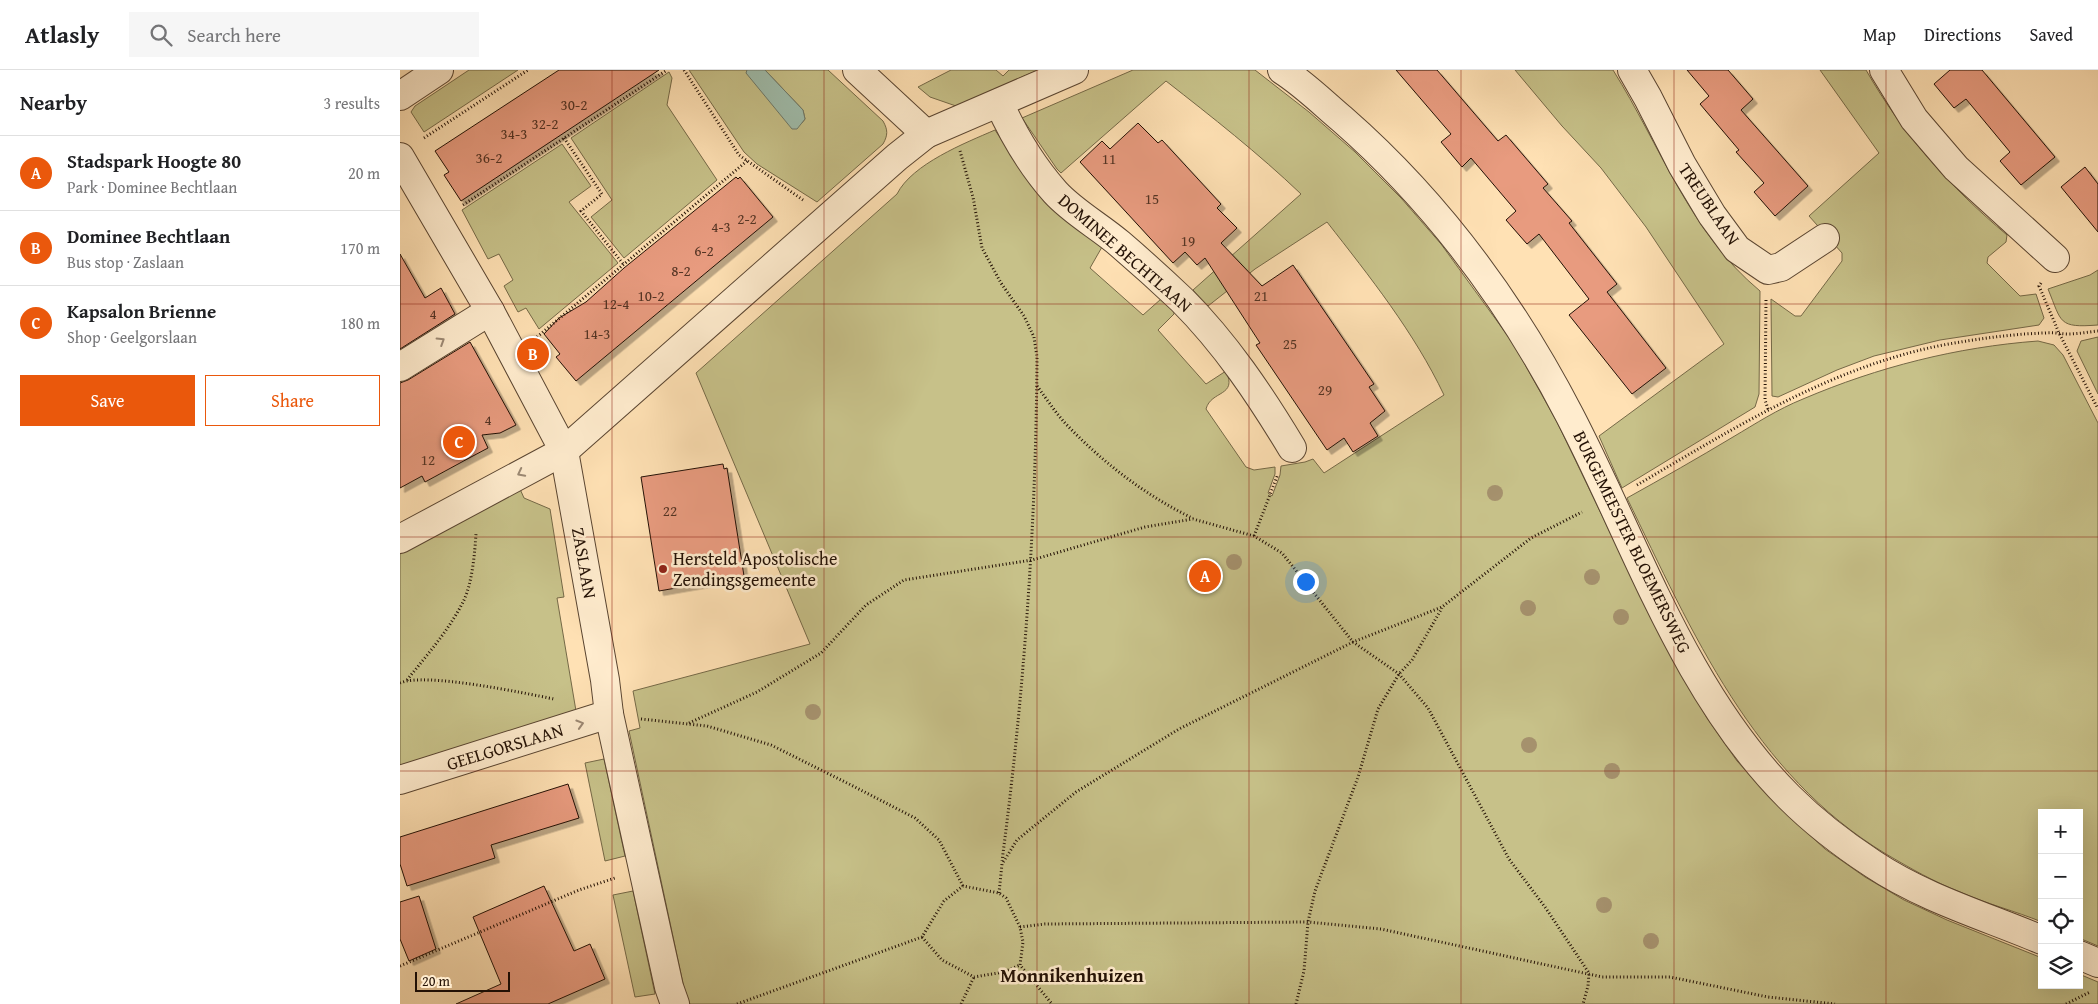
<!DOCTYPE html>
<meta charset="utf-8">
<style>
:root{--surface:#fff;--page:#f6f6f6;--text:#202124;--muted:#757577;--line:#e0e0e0;--accent:#ea580c}
body{margin:0;font-family:"Gentium Book Plus",serif;background:var(--page);color:var(--text)}
.controls{position:absolute;right:15px;bottom:15px;display:grid;overflow:hidden;border-radius:0px;box-shadow:0 5px 20px #0002}
.controls button{width:45px;height:45px;display:grid;place-items:center;padding:0;border:0;border-bottom:1px solid var(--line);background:var(--surface);color:var(--text);font:25px sans-serif}
.scale{position:absolute;left:15px;bottom:12px;width:95px;box-sizing:border-box;padding-left:5px;border:2px solid #231105;border-top:0;font-size:14px;line-height:18px;white-space:nowrap;color:#231105;-webkit-text-stroke:4px #ffecce;paint-order:stroke}
.you{position:absolute;left:905px;top:511px;width:18px;height:18px;margin:-12px;border:4px solid #fff;border-radius:50%;background:#1a73e8;box-shadow:0 0 0 8px #1a73e833}
.badge{display:grid;place-items:center;width:32px;height:32px;border-radius:50%;background:var(--accent);color:#fff;font-size:16px;font-weight:700}
.pin{position:absolute;translate:-50% -50%;border:2px solid #fff;box-shadow:0 1px 5px #0006}
.list{margin:0;padding:0;list-style:none}
h2{display:flex;justify-content:space-between;align-items:center;height:65px;margin:0;padding:0 20px;font-size:21px}
h2 small{font-size:16px;font-weight:400;color:var(--muted)}
.list li{display:grid;grid-template-columns:32px 1fr auto;gap:15px;align-items:center;box-sizing:border-box;height:75px;padding:0 20px;border-top:1px solid var(--line)}
.list b{display:block;font-size:19px;white-space:nowrap}
.list p{margin:0;font-size:16px;white-space:nowrap;color:var(--muted)}
.list em{font-size:16px;font-style:normal;color:var(--muted)}
.actions{display:flex;gap:10px;padding:15px 20px}
.actions a{flex:1;padding:11px 0;border:1px solid var(--accent);border-radius:0px;text-align:center;font-size:18px;color:var(--accent)}
.actions .main{background:var(--accent);color:#fff}
.icon{flex:none;width:28px;height:28px;fill:none;stroke:currentColor;stroke-width:2;stroke-linecap:round;stroke-linejoin:round}
.map{position:relative;flex:none;width:1698px;height:934px;overflow:hidden}
header{display:flex;align-items:center;gap:30px;box-sizing:border-box;height:70px;padding:0 25px;background:var(--surface);border-bottom:1px solid var(--line)}
header strong{font-size:24px}
nav{display:flex;gap:28px;margin-inline-start:auto;font-size:18px}
.search{width:350px;height:45px;background:var(--page);display:flex;align-items:center;gap:12px;box-sizing:border-box;padding:0 18px;border-radius:0px;color:var(--muted);font-size:19px}
main{display:flex}
aside{flex:1;background:var(--surface)}
.map>svg:first-child{display:block}
</style>
<header>
<strong>Atlasly</strong>
<div class="search"><svg class="icon" aria-label="search" viewBox="0 0 24 24"><circle cx="10" cy="10" r="6"/><path d="M15 15l6 6"/></svg>Search here</div>
<nav><a>Map</a><a>Directions</a><a>Saved</a></nav>
</header>
<main>
<aside>
<h2>Nearby<small>3 results</small></h2>
<ul class="list">
<li><span class="badge">A</span><div><b>Stadspark Hoogte 80</b><p>Park · Dominee Bechtlaan</p></div><em>20 m</em></li>
<li><span class="badge">B</span><div><b>Dominee Bechtlaan</b><p>Bus stop · Zaslaan</p></div><em>170 m</em></li>
<li><span class="badge">C</span><div><b>Kapsalon Brienne</b><p>Shop · Geelgorslaan</p></div><em>180 m</em></li>
</ul>
<div class="actions"><a class="main">Save</a><a>Share</a></div>
</aside>
<div class="map">
<svg width="1698" height="934" viewBox="0 0 1698 934">
<defs>
<filter id="shadow"><feDropShadow dx="4.5" dy="4.5" stdDeviation="0" flood-color="#0004"/></filter>
</defs>
<rect width="100%" height="100%" fill="#ffe1b4"/>
<filter id="stains"><feTurbulence type="fractalNoise" baseFrequency=".004" numOctaves="4"/><feColorMatrix values="0 0 0 0 .2 0 0 0 0 .09 0 0 0 0 .02 0 0 0 .5 -.17"/></filter>
<radialGradient id="worn" r=".72"><stop offset=".6" stop-color="#630" stop-opacity="0"/><stop offset="1" stop-color="#630" stop-opacity=".3"/></radialGradient>
<g fill="#c7c189" stroke="#756947">
<polygon points="69,0 118,0 24,62 11,42 15,36"/>
<path d="M289,0h58v3l55,50 3,-4 -2,-9 -38,-40h63l55,51c5,9 5,14 0,23l-66,58 -60,-38 -13,-12z"/>
<polygon points="551,0 596,0 603,6 609,0 638,0 556,36 530,27 518,17"/>
<path d="M733,0h122l54,42 46,40 46,46 40,46 72,99 44,79 102,212 48,84 30,43 43,47 45,41 40,28 39,23 43,20 95,38v27h37v-11l19,8v22h-1408l-6,-16 -55,-257 11,-3 -7,-37 177,-47 -114,-271 201,-179c15,-30 68,-51 98,-64l34,51 33,36 40,30 -12,21 53,47 18,-16 13,13v2l-16,16 48,54 20,-13c12,26 -15,19 -20,38l40,58 8,3 21,-3v7l-7,19 4,3 8,-21 1,-9 24,-4 8,-3 11,14 120,-78c-30,-63 -74,-118 -117,-173l-72,47 -47,37 -15,-16 108,-96c-43,-41 -89,-77 -135,-113l-105,92 -4,-4 -35,-51z"/>
<path d="M1115,0h98c47,75 77,163 147,221l-1,103 -4,13 -133,81 -23,-52 125,-92 -78,-117 -45,-59 -39,-42z"/>
<path d="M1420,0h46c37,65 84,117 141,165l-1,7 -18,15 -1,6 33,33 16,-2 8,24 -5,7 -99,15 -66,16 -37,14 -59,27 -6,-1 -1,-97 24,17h6l41,-55v-8l-33,-37 70,-63z"/>
<polygon points="269,2 272,8 267,35 317,110 224,188 191,147 212,130 171,68"/>
<polygon points="162,74 191,116 169,132 218,193 139,259 126,238 118,242 104,216 113,210 99,184 88,189 62,140"/>
<path d="M1698,200v55c-40,3 -36,-2 -50,-36l42,-14z"/>
<polygon points="1698,267 1698,324 1677,281 1681,271"/>
<path d="M1638,271l16,4 9,10 35,68v523l-19,-8v-125h-37v109c-27,-11 -55,-18 -82,-30 -26,-10 -50,-24 -74,-38 -133,-80 -194,-222 -259,-356 36,-20 71,-40 106,-61 22,-13 45,-28 70,-38 75,-32 154,-52 235,-58z"/>
<polygon points="120,419 124,428 150,439 164,527 157,528 176,641 0,697 0,484"/>
<polygon points="204,689 225,786 205,791 185,693"/>
<polygon points="233,821 255,924 235,927 213,825"/>
</g>
<polygon fill="#a0bead" stroke="#6e796a" points="347,0 365,0 403,40 405,49 397,59 392,59 346,3"/>
<g fill="#e89b7f" stroke="#231105" filter="url(#shadow)">
<polygon points="159,0 259,0 61,131 44,105 49,102 35,81"/>
<polygon points="996,0 1037,0 1098,71 1106,65 1148,114 1143,118 1172,151 1169,153 1217,214 1207,222 1266,298 1232,324 1169,245 1189,229 1139,164 1127,174 1106,150 1116,141 1071,88 1062,97 1041,72 1051,64"/>
<polygon points="1287,0 1328,0 1353,29 1341,40 1408,116 1375,146 1354,122 1364,113 1336,82 1339,80 1300,34 1309,26"/>
<polygon points="1550,0 1582,0 1655,87 1621,115 1600,91 1610,82 1566,29 1554,38 1534,14"/>
<polygon points="738,53 758,73 762,70 821,134 817,138 837,158 821,173 862,216 893,195 974,314 969,317 985,341 970,353 978,366 953,382 944,368 927,380 856,275 860,273 805,188 797,195 785,182 773,193 680,92 702,71 710,79"/>
<polygon points="1685,97 1698,114 1698,162 1661,117"/>
<polygon points="336,107 338,109 340,107 373,147 176,311 156,287 160,284 144,264 159,248 186,232 224,198"/>
<polygon points="0,184 25,228 41,218 55,244 0,279"/>
<polygon points="70,272 116,355 100,363 82,365 88,378 71,387 25,412 22,406 0,418 0,313 8,310"/>
<polygon points="323,394 324,399 327,398 344,506 259,521 241,407"/>
<polygon points="168,714 179,748 91,775 95,788 7,816 0,794 0,767"/>
<polygon points="144,816 174,881 190,874 205,909 148,934 56,934 101,914 73,847"/>
<polygon points="19,826 36,879 9,891 0,869 0,832"/>
</g>
<g fill="none" stroke-linecap="round" stroke-linejoin="round">
<g stroke="#5a4531" stroke-width="30">
<g id="street">
<polyline points="457,0 526,64"/>
<path d="M882,0c22,14 41,33 60,49 95,83 170,185 228,297 67,129 114,276 219,381 25,25 55,48 84,67 51,34 112,52 169,76"/>
<polyline points="1232,0 1248,28 1282,95 1312,145 1337,179 1368,200 1381,197 1425,168"/>
<polyline points="1484,0 1514,49 1556,98 1655,188"/>
<polyline points="0,26 39,0"/>
<path d="M599,33c14,31 33,63 56,89 18,20 44,34 65,52 21,18 42,37 62,56 44,44 78,95 110,148"/>
<polyline points="0,87 90,241 164,381 205,610 209,644 269,917 275,934"/>
<polyline points="0,297 90,241"/>
<polyline points="0,469 164,381 497,87 526,64 674,0"/>
<polyline points="0,710 209,644"/>
<polyline points="1679,885 1698,893"/>
</g>
</g>
<g stroke="#231105" stroke-width="3" stroke-dasharray="1 2.5" stroke-linecap="butt">
<polyline points="284,0 339,85 403,130"/>
<polyline points="24,68 128,0"/>
<polyline points="164,68 202,124 181,141 224,195"/>
<path d="M560,81l13,46 9,51 19,35 23,33 10,21 3,20c-1,169 -13,337 -35,504"/>
<polyline points="63,135 267,0"/>
<polyline points="1641,213 1639,216 1659,263 1698,339"/>
<polyline points="1366,230 1365,330 1368,339"/>
<polyline points="137,267 347,91"/>
<path d="M637,316c9,12 18,26 28,37 37,39 80,72 127,95"/>
<path d="M1237,415c97,-57 194,-118 306,-140 34,-6 68,-11 102,-12 8,-1 15,1 23,1 10,0 20,-2 30,-3"/>
<polyline points="854,466 878,404"/>
<path d="M7,610c20,-25 42,-50 56,-78 9,-17 12,-50 13,-69"/>
<path d="M0,613c24,-11 124,10 154,16"/>
<polyline points="241,649 307,656 371,675 451,715 515,748 539,770 563,816"/>
<polyline points="289,653 357,622 421,583 466,535 504,510 632,490 745,457 793,449 854,466 882,483 953,572 999,604 1028,638 1109,789 1145,837 1189,903 1188,916 1183,934"/>
<polyline points="599,823 602,794 617,770 676,722 779,659 953,572 1042,537 1131,468 1182,442"/>
<polyline points="620,857 645,854 908,852 981,859 1202,907 1270,907 1368,927 1435,934"/>
<polyline points="522,867 542,890 574,907 604,902 620,895"/>
<polyline points="0,896 179,820 215,808"/>
<polyline points="337,934 522,867 544,831 563,816 599,823 606,828 620,857 623,872 620,895 652,934"/>
<polyline points="561,934 574,907"/>
<polyline points="896,934 904,901 908,852 915,821 958,707 978,639 999,604 1012,590 1042,538"/>
<polyline points="1666,934 1690,922"/>
</g>
<use href="#street" stroke="#ffecce" stroke-width="28"/>
</g>
<g fill="#a5916d">
<circle cx="1095" cy="423" r="8"/>
<circle cx="834" cy="492" r="8"/>
<circle cx="1192" cy="507" r="8"/>
<circle cx="1128" cy="538" r="8"/>
<circle cx="1221" cy="547" r="8"/>
<circle cx="413" cy="642" r="8"/>
<circle cx="1129" cy="675" r="8"/>
<circle cx="1212" cy="701" r="8"/>
<circle cx="1204" cy="835" r="8"/>
<circle cx="1251" cy="871" r="8"/>
</g>
<defs><path id="oneway-chevron" d="M-2-3.5L2.5 0L-2 3.5" fill="none" stroke-width="1.6" stroke-linecap="round" stroke-linejoin="round" transform="scale(1.25)"/></defs>
<g stroke="#9c8974">
<use href="#oneway-chevron" transform="translate(41 271) rotate(-32)"/>
<use href="#oneway-chevron" transform="translate(121 403) rotate(153)"/>
<use href="#oneway-chevron" transform="translate(180 654) rotate(-17)"/>
</g>
<path fill="none" stroke="#8f2418" stroke-width="1" stroke-opacity="0.55" d="M212,0v934M424,0v934M637,0v934M849,0v934M1061,0v934M1274,0v934M1486,0v934M0,234h1698M0,467h1698M0,701h1698"/>
<circle fill="#8f2418" stroke="#ffecce" stroke-width="2" cx="263" cy="499" r="5"/>
<g text-anchor="middle" stroke-width="5" stroke-linejoin="round" paint-order="stroke">
<g font-size="15" fill="#543424">
<text x="174" y="40">30-2</text>
<text x="145" y="59">32-2</text>
<text x="114" y="69">34-3</text>
<text x="89" y="93">36-2</text>
<text x="709" y="94">11</text>
<text x="752" y="134">15</text>
<text x="347" y="154">2-2</text>
<text x="321" y="162">4-3</text>
<text x="788" y="176">19</text>
<text x="304" y="186">6-2</text>
<text x="281" y="206">8-2</text>
<text x="251" y="231">10-2</text>
<text x="861" y="231">21</text>
<text x="216" y="239">12-4</text>
<text x="33" y="249">4</text>
<text x="197" y="269">14-3</text>
<text x="890" y="279">25</text>
<text x="925" y="325">29</text>
<text x="88" y="355">4</text>
<text x="28" y="395">12</text>
<text x="270" y="446">22</text>
</g>
<g font-size="18" fill="#231105" stroke="#ffecce">
<text transform="translate(1309 134) rotate(56)" y="6">TREUBLAAN</text>
<text transform="translate(725 183) rotate(41)" y="6">DOMINEE BECHTLAAN</text>
<text transform="translate(1232 472) rotate(64)" y="6">BURGEMEESTER BLOEMERSWEG</text>
<text transform="translate(184 493) rotate(80)" y="6">ZASLAAN</text>
<text transform="translate(105 677) rotate(-17)" y="6">GEELGORSLAAN</text>
</g>
<g font-size="18" fill="#231105" stroke="#ffecce" text-anchor="start">
<text x="273" y="495">Hersteld Apostolische<tspan x="273" dy="21">Zendingsgemeente</tspan></text>
</g>
<g font-size="19" font-weight="bold" fill="#231105" stroke="#ffecce">
<text x="672" y="912">Monnikenhuizen</text>
</g>
</g>
<rect width="100%" height="100%" filter="url(#stains)"/>
<rect width="100%" height="100%" fill="url(#worn)"/>
</svg>
<div class="controls">
<button>+</button>
<button>−</button>
<button><svg class="icon" aria-label="locate" viewBox="0 0 24 24"><circle cx="12" cy="12" r="6"/><path d="M12 2v4M12 18v4M2 12h4M18 12h4"/></svg></button>
<button><svg class="icon" aria-label="layers" viewBox="0 0 24 24"><path d="M12 4l9 5-9 5-9-5zM3 14l9 5 9-5"/></svg></button>
</div>
<div class="scale">20 m</div>
<div class="you"></div>
<div class="pin badge" style="left:805px;top:506px">A</div>
<div class="pin badge" style="left:133px;top:284px">B</div>
<div class="pin badge" style="left:59px;top:372px">C</div>
</div>
</main>
